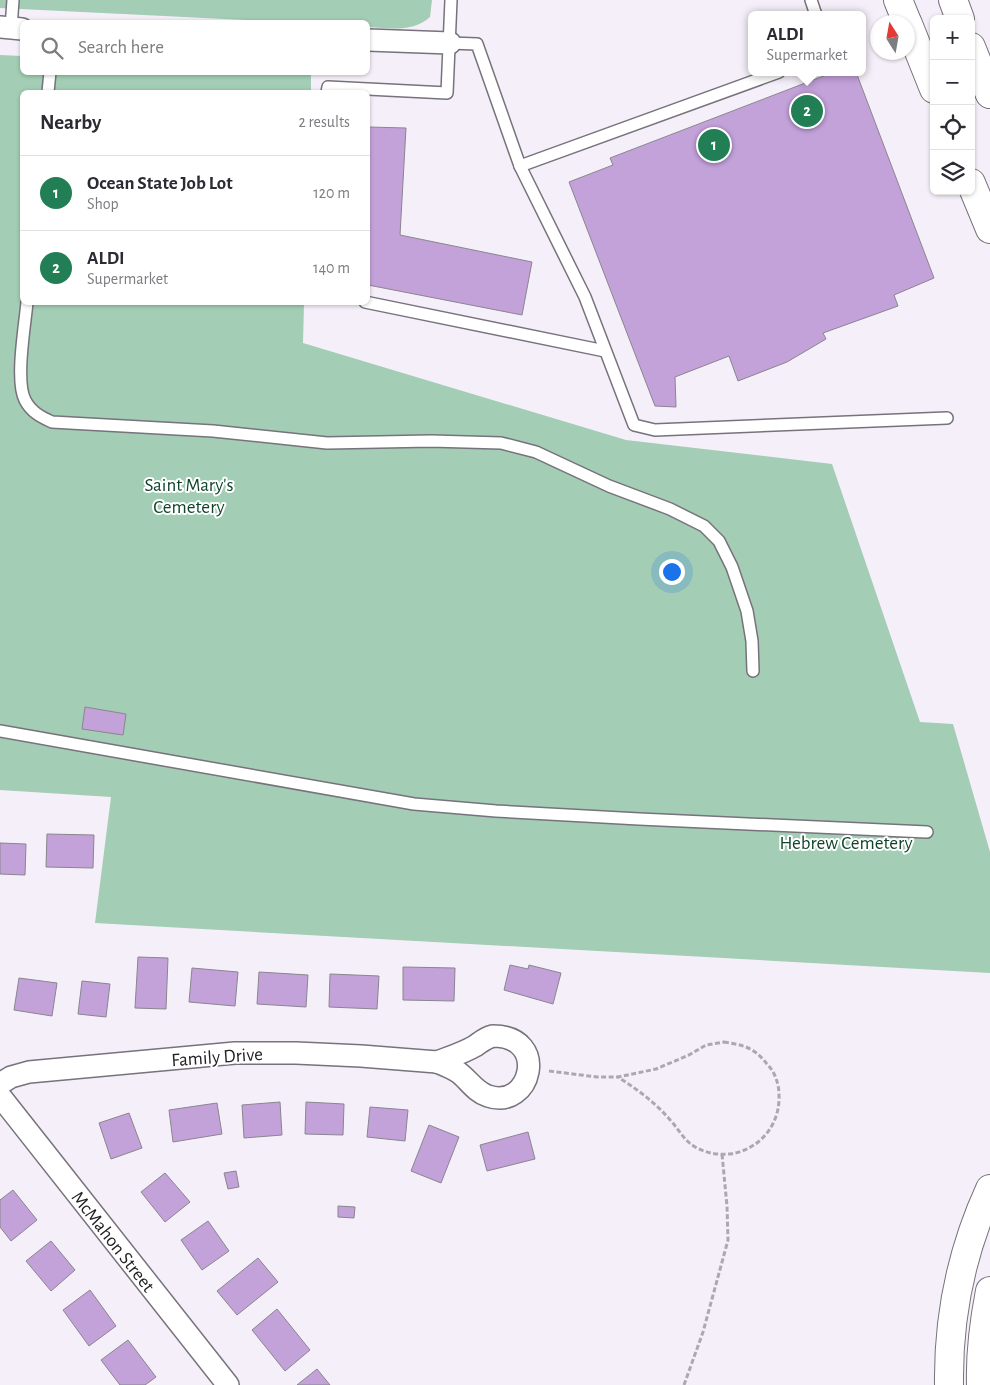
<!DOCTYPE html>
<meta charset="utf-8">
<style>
:root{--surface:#fff;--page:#f2f2f3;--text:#2b2b33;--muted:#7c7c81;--line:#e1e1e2;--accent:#227e54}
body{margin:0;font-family:"Alegreya Sans",sans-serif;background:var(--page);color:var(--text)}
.controls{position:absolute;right:15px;top:15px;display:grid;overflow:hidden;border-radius:8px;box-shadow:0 1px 4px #0004}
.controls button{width:45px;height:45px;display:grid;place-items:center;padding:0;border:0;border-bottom:1px solid var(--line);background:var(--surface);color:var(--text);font:25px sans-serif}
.compass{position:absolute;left:870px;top:15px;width:45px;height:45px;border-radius:50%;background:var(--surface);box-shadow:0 1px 4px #0004;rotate:349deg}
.you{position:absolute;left:671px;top:571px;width:18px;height:18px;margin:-12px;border:4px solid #fff;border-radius:50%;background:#1a73e8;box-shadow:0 0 0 8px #1a73e833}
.badge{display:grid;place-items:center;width:32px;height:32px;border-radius:50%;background:var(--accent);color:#fff;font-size:16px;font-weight:700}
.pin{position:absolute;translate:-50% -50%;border:2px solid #fff;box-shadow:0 1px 5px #0006}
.popup{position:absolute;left:748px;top:11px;width:118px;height:65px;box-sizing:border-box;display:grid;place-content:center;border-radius:8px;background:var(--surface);filter:drop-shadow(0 1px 4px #0005);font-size:16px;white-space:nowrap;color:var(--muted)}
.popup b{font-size:19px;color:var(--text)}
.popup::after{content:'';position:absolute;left:50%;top:100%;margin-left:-10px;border:10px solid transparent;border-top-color:var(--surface)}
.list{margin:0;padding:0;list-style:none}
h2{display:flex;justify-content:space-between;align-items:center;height:65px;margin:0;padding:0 20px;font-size:21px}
h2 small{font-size:16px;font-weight:400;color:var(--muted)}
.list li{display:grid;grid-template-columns:32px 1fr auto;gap:15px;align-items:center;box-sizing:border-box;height:75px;padding:0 20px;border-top:1px solid var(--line)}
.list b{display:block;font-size:19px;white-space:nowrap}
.list p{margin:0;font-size:16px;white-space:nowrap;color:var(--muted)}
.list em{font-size:16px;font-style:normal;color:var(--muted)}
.icon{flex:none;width:28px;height:28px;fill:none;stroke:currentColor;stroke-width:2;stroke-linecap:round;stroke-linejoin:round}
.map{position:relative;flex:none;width:990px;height:1385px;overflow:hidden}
.search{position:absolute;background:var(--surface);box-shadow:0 1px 4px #0004;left:20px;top:20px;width:350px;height:55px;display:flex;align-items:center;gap:12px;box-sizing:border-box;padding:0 18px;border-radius:8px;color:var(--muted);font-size:19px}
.panel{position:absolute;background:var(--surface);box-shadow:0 1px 4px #0004;left:20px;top:90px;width:350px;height:215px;border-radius:8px}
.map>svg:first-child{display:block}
</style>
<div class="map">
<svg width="990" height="1385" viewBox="0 0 990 1385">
<rect width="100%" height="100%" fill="#f5eff9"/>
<g fill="#a3cdb4">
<path d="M0,0h432l-2,17c-18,16 -40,11 -62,10v-5h-81l-287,-14z"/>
<polygon points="0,55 22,56 22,72 311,73 311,92 22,92 22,302 304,303 303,343 626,440 832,464 920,722 953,724 990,852 990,973 95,923 111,797 0,790"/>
</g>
<g fill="#c3a2da" stroke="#8a858e">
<polygon points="834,72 856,72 934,278 894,295 898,306 823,333 826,339 787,362 738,381 729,356 675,377 676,407 655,406 569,182 613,165 610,158"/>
<polygon points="368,127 406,128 400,235 532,262 522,315 368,285"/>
<polygon points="85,707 126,714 123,735 82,729"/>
<polygon points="47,834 94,835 93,868 46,867"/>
<polygon points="0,843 26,844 25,875 0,874"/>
<polygon points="138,957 168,958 166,1009 135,1008"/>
<polygon points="510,965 528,969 529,965 561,973 553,1004 504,990"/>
<polygon points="403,967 455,968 454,1001 403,1000"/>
<polygon points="192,968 238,972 235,1006 189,1002"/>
<polygon points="259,972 308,975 306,1007 257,1004"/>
<polygon points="330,974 379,976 377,1009 329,1007"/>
<polygon points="19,978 57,983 52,1016 14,1010"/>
<polygon points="82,981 110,984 106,1017 78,1014"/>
<polygon points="280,1102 282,1135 244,1138 242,1105"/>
<polygon points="306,1102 344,1104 343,1135 305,1134"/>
<polygon points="217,1103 222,1134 173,1142 169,1110"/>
<polygon points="370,1107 408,1110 405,1141 367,1137"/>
<polygon points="129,1113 142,1148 111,1159 99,1123"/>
<polygon points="429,1125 459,1137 441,1183 411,1171"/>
<polygon points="528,1132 535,1159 487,1171 480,1145"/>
<polygon points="236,1171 239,1187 228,1189 224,1173"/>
<polygon points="165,1173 190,1202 165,1222 141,1192"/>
<polygon points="13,1190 37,1220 11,1241 0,1227 0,1200"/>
<polygon points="338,1206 355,1207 354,1218 338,1217"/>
<polygon points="208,1221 229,1251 202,1270 181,1240"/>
<polygon points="51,1241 75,1270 51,1291 26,1261"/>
<polygon points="258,1258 278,1282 237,1315 217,1291"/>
<polygon points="90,1290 116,1326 89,1346 63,1310"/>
<polygon points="277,1309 310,1350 285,1371 252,1330"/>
<polygon points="128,1340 156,1377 145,1385 120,1385 101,1360"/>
<polygon points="317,1369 330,1385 297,1385"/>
</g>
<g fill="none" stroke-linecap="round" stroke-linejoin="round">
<g stroke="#77727b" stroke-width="14">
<g id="lane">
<polyline points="811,0 816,15"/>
<polyline points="11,28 13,0"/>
<polyline points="450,43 477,44 520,166 585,297 634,425 655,430 947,418"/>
<polyline points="48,92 50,72"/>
<polyline points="327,92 328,87 447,93 451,0"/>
<polyline points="520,166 779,72"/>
<path d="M27,302c-2,23 -12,79 -2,98 6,12 16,17 27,22l161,9 114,12 104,-2 70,2 35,9 73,34 61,23 34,17 15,15 13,26 15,44 5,30 1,30"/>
<polyline points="365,302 605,351"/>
<polyline points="0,731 414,804 496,811 639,819 927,832"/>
</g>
</g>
<g stroke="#77727b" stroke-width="24">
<g id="street">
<polyline points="0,27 22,29"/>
<polyline points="368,40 450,43"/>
<path d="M493,1036c57,0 38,75 -5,60 -13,-4 -20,-17 -30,-24 -6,-4 -14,-7 -21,-10 13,-5 26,-9 38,-16 6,-4 10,-8 18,-10z"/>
<polyline points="0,1084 11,1077 29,1072 235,1053 296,1053 361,1056 437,1062"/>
<polyline points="0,1096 228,1385"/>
</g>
</g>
<g stroke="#77727b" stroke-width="30">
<g id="secondary">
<polyline points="898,0 907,22"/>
<polyline points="953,0 960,19"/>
<polyline points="908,24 934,89"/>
<polyline points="971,47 990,94"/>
<polyline points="971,183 990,229"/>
</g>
</g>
<g stroke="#77727b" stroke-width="30">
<g id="highway">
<polyline points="989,92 990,94"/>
<path d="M949,1385c-1,-67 13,-135 41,-196"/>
<path d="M981,1385c-1,-31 3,-63 9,-94"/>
</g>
</g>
<g stroke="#ada8b0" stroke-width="3" stroke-dasharray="5 2.5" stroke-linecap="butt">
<path d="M724,1042c6,1 13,2 19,4 10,3 18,10 24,18 8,8 12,20 12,31 2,43 -42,73 -82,53 -13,-7 -17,-17 -26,-27 -15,-18 -33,-31 -53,-44l38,-8 33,-14 17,-10z"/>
<polyline points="549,1071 597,1077 618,1077"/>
<polyline points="684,1385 703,1332 728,1240 727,1206 722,1154"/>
</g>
<use href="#lane" stroke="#fff" stroke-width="11"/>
<use href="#street" stroke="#fff" stroke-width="21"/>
<use href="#secondary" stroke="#fff" stroke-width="28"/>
<use href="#highway" stroke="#fff" stroke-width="28"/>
</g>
<g text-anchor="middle" stroke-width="4" stroke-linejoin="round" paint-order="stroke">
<g font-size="19" fill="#0f442b" stroke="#fff">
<text x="189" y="491">Saint Mary's<tspan x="189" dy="22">Cemetery</tspan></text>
<text x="846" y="849">Hebrew Cemetery</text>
</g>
<g font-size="19" fill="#232124" stroke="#fff">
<text transform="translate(217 1056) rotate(-4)" y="7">Family Drive</text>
<text transform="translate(114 1241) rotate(52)" y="7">McMahon Street</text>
</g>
</g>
</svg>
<div class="controls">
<button>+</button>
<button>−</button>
<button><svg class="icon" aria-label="locate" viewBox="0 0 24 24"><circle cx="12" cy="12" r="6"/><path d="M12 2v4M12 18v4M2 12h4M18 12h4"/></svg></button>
<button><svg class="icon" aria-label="layers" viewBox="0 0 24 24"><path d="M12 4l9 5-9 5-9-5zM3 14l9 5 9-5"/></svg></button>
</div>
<svg class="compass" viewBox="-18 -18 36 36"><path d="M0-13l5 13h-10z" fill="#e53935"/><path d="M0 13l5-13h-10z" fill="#7c7c81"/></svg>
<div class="you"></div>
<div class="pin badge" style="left:714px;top:145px">1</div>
<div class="pin badge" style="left:807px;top:111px">2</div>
<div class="popup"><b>ALDI</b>Supermarket</div>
<div class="search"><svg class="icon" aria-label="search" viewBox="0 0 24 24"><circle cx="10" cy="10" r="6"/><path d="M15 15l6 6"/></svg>Search here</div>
<section class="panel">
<h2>Nearby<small>2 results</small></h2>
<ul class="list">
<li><span class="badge">1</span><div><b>Ocean State Job Lot</b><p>Shop</p></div><em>120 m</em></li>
<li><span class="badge">2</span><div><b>ALDI</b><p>Supermarket</p></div><em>140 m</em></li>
</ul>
</section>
</div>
